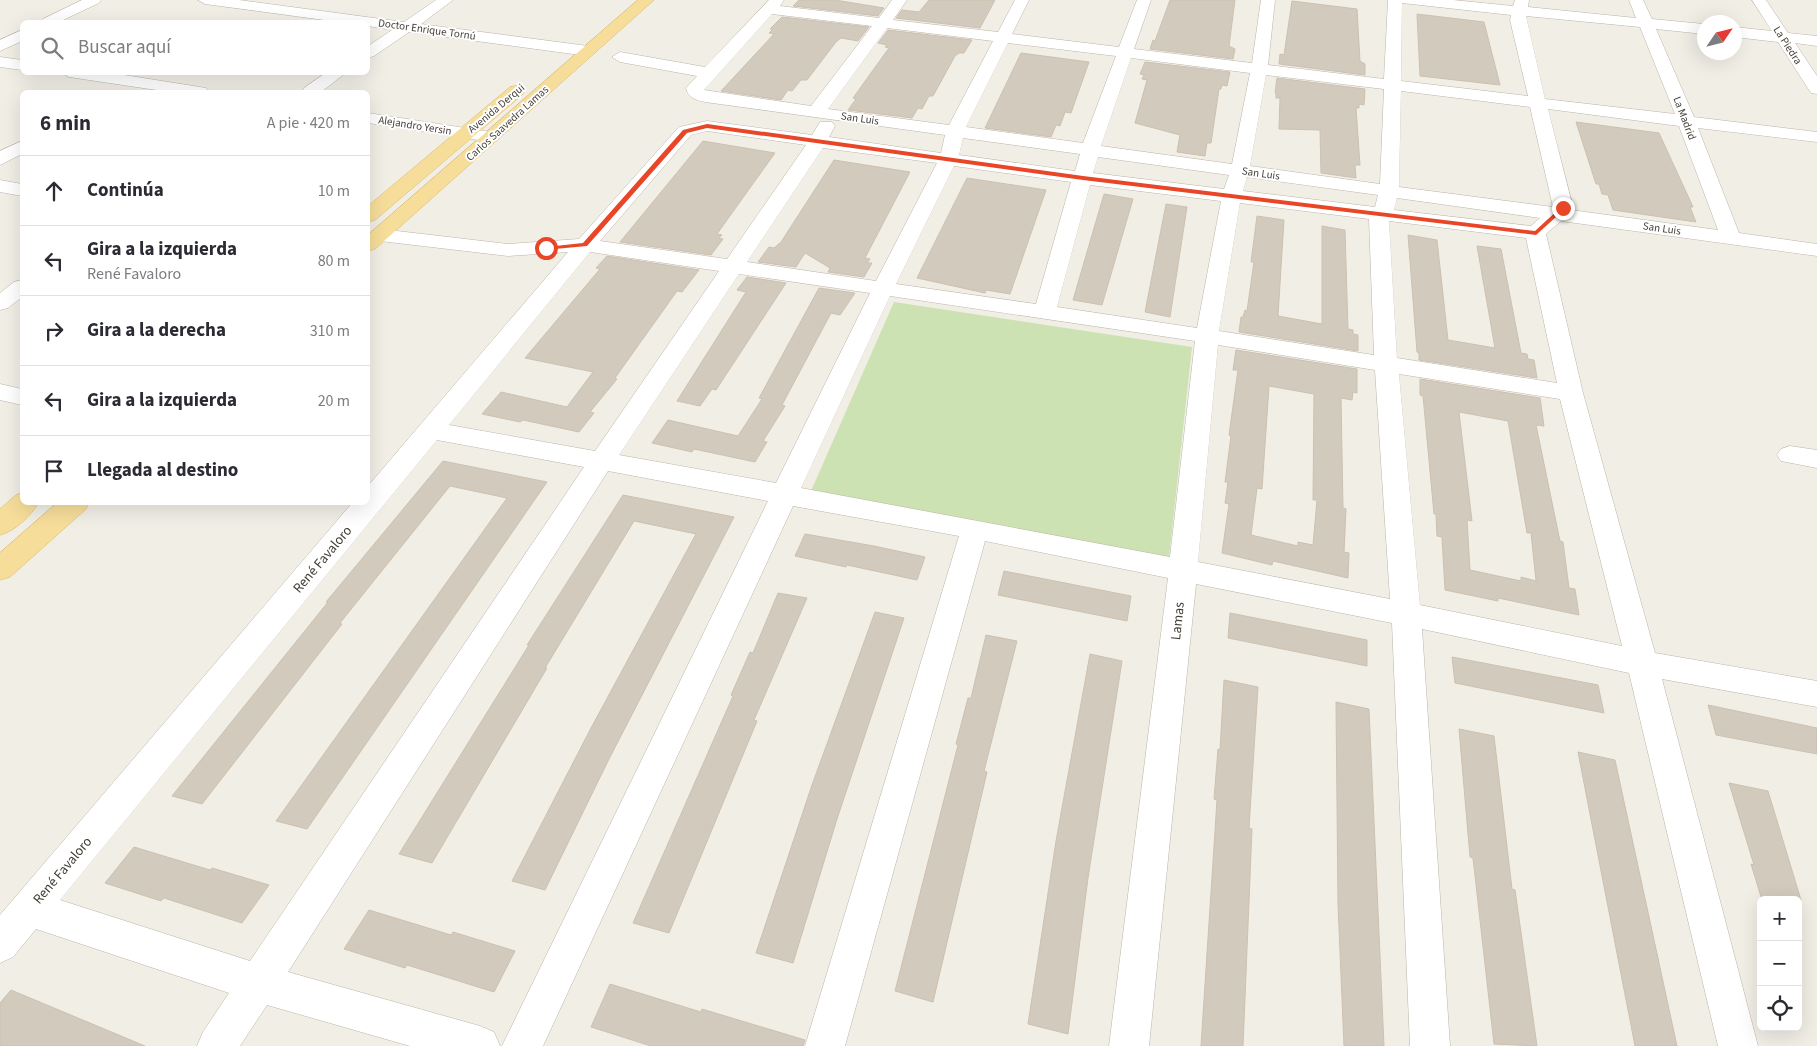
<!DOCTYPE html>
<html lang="es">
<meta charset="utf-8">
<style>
:root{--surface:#fff;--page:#f7f7f7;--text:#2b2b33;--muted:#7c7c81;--line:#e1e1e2}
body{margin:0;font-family:"Source Sans 3",sans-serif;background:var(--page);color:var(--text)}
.controls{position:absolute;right:15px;bottom:15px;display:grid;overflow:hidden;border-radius:8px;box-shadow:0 5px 20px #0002}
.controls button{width:45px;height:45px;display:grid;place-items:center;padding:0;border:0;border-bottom:1px solid var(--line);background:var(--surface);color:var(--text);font:25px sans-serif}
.compass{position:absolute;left:1697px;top:15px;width:45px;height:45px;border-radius:50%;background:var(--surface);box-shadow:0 5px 20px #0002;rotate:55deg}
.stop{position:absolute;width:15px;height:15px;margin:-11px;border:4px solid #e84626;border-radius:50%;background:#fff}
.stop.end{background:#e84626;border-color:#fff;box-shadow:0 1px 5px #0008}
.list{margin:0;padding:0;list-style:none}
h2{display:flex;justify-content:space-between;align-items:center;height:65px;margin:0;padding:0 20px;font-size:21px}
h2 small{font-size:16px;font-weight:400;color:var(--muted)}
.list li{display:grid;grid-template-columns:32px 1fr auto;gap:15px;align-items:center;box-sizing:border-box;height:70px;padding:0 20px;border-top:1px solid var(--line)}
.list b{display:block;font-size:19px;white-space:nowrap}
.list p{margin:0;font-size:16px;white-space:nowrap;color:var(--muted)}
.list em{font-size:16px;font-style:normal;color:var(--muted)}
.icon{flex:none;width:28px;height:28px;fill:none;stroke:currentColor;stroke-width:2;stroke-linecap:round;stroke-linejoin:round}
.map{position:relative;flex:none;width:1817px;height:1046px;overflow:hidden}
.search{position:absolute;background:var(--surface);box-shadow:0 5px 20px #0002;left:20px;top:20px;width:350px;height:55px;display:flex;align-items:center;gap:12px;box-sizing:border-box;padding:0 18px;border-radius:8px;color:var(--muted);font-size:19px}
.panel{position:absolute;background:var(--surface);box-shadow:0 5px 20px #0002;left:20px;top:90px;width:350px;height:415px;border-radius:8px}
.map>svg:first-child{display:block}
</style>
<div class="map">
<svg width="1817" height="1046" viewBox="0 0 1817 1046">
<rect width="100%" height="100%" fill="#f1eee6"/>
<polygon fill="#cce2b2" points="894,302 1192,347 1169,557 811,491"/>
<g fill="#d2cabc" stroke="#ccc1b0" fill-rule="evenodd">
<polygon points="799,0 835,0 884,8 878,16 793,6"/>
<polygon points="929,0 995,0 980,28 896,18 902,10 919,12"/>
<polygon points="1170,0 1235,0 1229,46 1235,49 1233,59 1150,49 1153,40 1155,41"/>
<polygon points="1292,1 1357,9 1360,61 1365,64 1365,75 1279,64 1280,54 1284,55"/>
<polygon points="1417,14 1484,22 1500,85 1420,76"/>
<polygon points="782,17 869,27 858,41 841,38 836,42 807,80 801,80 792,91 788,90 781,100 721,91 774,34 769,33 773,29 770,29"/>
<polygon points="888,30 972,40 964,53 959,53 955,56 933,96 929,96 922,109 918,108 912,118 848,110 856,99 853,98 889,48 885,47 887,45 878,43"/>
<polygon points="1021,53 1089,62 1071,113 1065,112 1060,126 1056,125 1051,137 985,128"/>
<polygon points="1145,62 1230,72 1227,86 1222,85 1221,89 1219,89 1211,143 1207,143 1205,156 1177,152 1180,135 1135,123 1147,80 1142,79 1144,75 1140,74"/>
<polygon points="1277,78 1365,89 1364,105 1359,104 1359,108 1356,108 1360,165 1355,165 1356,178 1321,173 1320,130 1279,129 1280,98 1276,98 1276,93 1275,93"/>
<polygon points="1576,122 1659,133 1693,207 1690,207 1696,222 1613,210 1608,195 1602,194 1599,184 1596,184"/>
<polygon points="703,141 775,153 717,234 722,235 719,238 723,239 711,255 620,242"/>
<polygon points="834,160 910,172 865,258 870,259 867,263 872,263 864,277 828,272 830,268 805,253 796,267 758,262 769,247 774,248 781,242"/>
<polygon points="967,178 1046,190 1010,294 986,290 985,293 917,278"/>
<polygon points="1104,194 1133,199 1102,305 1073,300"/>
<polygon points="1166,204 1187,207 1170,317 1145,312"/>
<polygon points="1257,216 1284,220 1278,316 1322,324 1322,226 1345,230 1348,329 1353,330 1353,334 1358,335 1358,351 1239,332 1241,317 1243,317 1245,310 1247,311 1254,262 1251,262"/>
<polygon points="1408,235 1437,240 1448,340 1495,348 1477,246 1501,249 1521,353 1527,354 1528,359 1534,360 1537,378 1419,360 1419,353 1417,352"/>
<polygon points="607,256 699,270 682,292 677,291 615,378 617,379 590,412 594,413 579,432 523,420 520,422 482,414 501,392 567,407 593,372 525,358 600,269 596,268"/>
<polygon points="747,277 786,283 716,390 712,389 700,406 677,401 746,292 737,290"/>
<polygon points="819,288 855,293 840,315 831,313 782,405 785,406 763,441 767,442 755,462 694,449 692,452 652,443 668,420 738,436 762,399 759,398"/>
<path d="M1236,350l121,19v24l-4,-1 -1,8 -11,-2 2,110 3,1 -2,43 5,1 -1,25 -75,-17 -1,4 -50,-12 7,-49 -4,-1 3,-21h-3l6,-46 -2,-1 9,-65h-5zM1269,386l45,8 -1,106h4l-4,45 -15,-3v4l-47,-11 6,-47 5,1z"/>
<path d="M1420,379l120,19 4,28 -8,-1 24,116 3,1 6,46 6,1 4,26 -81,-17v3l-53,-11 -3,-53 -5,-1 -1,-22h-2l-11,-118 -3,-1zM1459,412l49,9 19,112h4l5,48 -15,-4v4l-51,-11 -3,-50 5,1z"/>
<polygon points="443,461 547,482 307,829 276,821 507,498 450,486 340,623 342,624 202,804 172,796 328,602 326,602"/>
<polygon points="623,495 734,517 609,759 545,890 512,881 591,728 696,534 634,521 545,668 547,668 432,863 399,854 529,645 527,645"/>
<polygon points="805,534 874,546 925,557 917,580 847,565 846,567 795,556"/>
<polygon points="1004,571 1131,596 1127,621 998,595"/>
<polygon points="778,593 807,598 754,720 757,721 669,933 633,923 733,696 731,695 750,652 753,653"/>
<polygon points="875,612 904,618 837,819 793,963 756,953 812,785"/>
<polygon points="1230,613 1367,640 1367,666 1228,638"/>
<polygon points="986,635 1017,641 984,771 987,772 933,1002 895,991 958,745 956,744 968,698 971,698"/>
<polygon points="1090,654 1122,661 1088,878 1068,1034 1028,1024 1056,841"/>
<polygon points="1452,657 1598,685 1604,713 1455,683"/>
<polygon points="1224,680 1258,687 1249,828 1252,829 1243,1046 1201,1046 1217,800 1214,799 1218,749 1220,750"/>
<polygon points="1336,702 1369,709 1384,1046 1344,1046 1338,904"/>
<polygon points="1708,705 1817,728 1817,754 1716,735"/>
<polygon points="1459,729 1494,736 1512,889 1515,890 1537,1046 1494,1044 1473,858 1470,857"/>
<polygon points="1578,752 1615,760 1677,1046 1635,1046"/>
<polygon points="1729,783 1768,791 1801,900 1762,900 1751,864 1754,865"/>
<polygon points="134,847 210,870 212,868 269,885 242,923 164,898 161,901 105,883"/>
<polygon points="369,910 451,935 453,932 515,951 494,992 407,965 405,968 344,949"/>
<polygon points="610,984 701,1012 702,1009 805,1040 803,1046 651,1046 591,1027"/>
<polygon points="11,990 145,1046 0,1046 0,1003"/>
</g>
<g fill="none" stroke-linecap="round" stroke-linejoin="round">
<g stroke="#bcb5a9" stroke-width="1">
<g id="minor">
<polygon points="82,0 101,0 99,3 59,22 40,22 43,19"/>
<polygon points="198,0 239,0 404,22 436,0 453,0 421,24 588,46 596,51 588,56 409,32 374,56 368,58 368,46 392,30 368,26 368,22 339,22 205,4"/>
<path d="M769,0h15l-4,6 99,12 13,-18h15l-14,20 105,12 17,-32h14l-17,34 107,13 18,-47h14l-17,49 118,14 9,-63h14l-7,65 116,14 4,-79h65l60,6 2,-6h14l-1,7 108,11 -7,-18h14l9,19 52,5v10l-48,-5 38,88 123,15v10l-119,-14 41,105 78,11v12l-256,-35 -15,13 37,159 72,260 162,28v26l-155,-28 96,367h-40l-89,-373 -207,-44 28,417h-40l-18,-423 -196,-39 -47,462h-40l59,-468 -183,-37 -140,505h-40l154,-510 -166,-30 -250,540h-41l266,-545 -160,-30 -320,501 192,54 14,6 6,14h-90l-143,-41 -27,41h-43l6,-14 26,-39 -193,-64 -23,28 -13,6v-48l353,-413h15v-16l200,-234 -60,4 -128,-15 -7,-2 -3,-4 3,-4 7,-2 128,15 71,-5 100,-112 28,-6 105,14 8,-13h12l3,4 -6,11 112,16 4,-18 -240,-33c-9,-2 -17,-4 -19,-14l11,-12 -77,-14 -8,-5 8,-5 85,15zM1402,3l109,12 -1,5 18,76 -127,-15zM772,14l100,12 -61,80 -107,-16zM1526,16l114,11 35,87 -130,-15zM887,28l106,13 -44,84 -121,-16zM1008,43l108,13 -33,87 -117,-16zM1131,58l119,15 -18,91 -131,-18zM1266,75l118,14 -4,95 -130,-18zM1401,91l129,16 23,100 -154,-20zM1548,109l131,17 39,104 -147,-20 2,-2zM707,131l99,14 -79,114 -127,-18 91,-106zM963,138l117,16 -5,17 -116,-16zM823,148l114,15 -61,118 -129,-19zM1098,157l131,18 -5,14 -131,-16zM954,166l117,16 -35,122 -140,-20zM1247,177l131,18 -3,12 -132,-16zM1090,185l131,16 -24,127 -140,-21zM1397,198l143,20 -9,8 -137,-16zM1240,203l129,16 5,136 -155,-24zM1389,221l137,17 31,145 -160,-25zM590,252l129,19 -124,180 -146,-26zM739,274l131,19 -94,190 -157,-28zM890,296l305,45 -25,216 -369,-69zM1218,345l157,25 15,229 -192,-37zM1399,374l161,25 62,247 -202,-41zM437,440l147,27 -334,494 -190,-61z"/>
<polygon points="1752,0 1766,0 1788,33 1817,36 1817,46 1795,43 1817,76 1817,94 1811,93 1778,42 1734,37 1734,27 1772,31"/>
<polygon points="22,30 22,41 0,51 0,40"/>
<polygon points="0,57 22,60 22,70 0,67"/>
<polygon points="61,72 105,72 200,87 206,88 209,92 170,92 69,77"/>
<polygon points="327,72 347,72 321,92 302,92 304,88"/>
<polygon points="368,113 491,132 497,133 500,137 497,141 491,142 368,123"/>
<polygon points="22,141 22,154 0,165 0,151"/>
<polygon points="0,180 22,184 22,196 0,192"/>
<polygon points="22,280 22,297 8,308 0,310 0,293 14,282"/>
<polygon points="0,384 22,389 22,405 0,400"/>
<polygon points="1790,446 1817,450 1817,468 1781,461 1777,455 1781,449"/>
</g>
</g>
<g stroke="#d9b96c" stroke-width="1">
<g id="major">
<polygon points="638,0 654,0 375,249 368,251 368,235"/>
<polygon points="516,86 522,87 525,91 522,95 375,220 368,222 368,206 510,87"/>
<path d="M22,493v9h17c-8,14 -24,29 -39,33v-26l16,-14z"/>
<polygon points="58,502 89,502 86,509 10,577 0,580 0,553"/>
</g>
</g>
<use href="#minor" fill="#fff" fill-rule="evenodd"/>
<use href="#major" fill="#f6dd9a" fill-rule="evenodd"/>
</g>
<polygon fill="#e84626" points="707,124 1083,176 1535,231 1561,207 1566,208 1536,235 1083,180 707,128 687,133 587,246 544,250 546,247 583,243 683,130"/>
<g text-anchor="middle" stroke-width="4" stroke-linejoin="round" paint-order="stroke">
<g font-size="11" fill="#433e36" stroke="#fff">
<text transform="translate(427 29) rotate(8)" y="4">Doctor Enrique Tornú</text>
<text transform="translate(1788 45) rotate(57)" y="4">La Piedra</text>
<text transform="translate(496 108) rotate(-40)" y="4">Avenida Derqui</text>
<text transform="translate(860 118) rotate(8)" y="4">San Luis</text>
<text transform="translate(1685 118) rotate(69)" y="4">La Madrid</text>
<text transform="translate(507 123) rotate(-42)" y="4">Carlos Saavedra Lamas</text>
<text transform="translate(415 125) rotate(9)" y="4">Alejandro Yersin</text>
<text transform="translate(1261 173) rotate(8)" y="4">San Luis</text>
<text transform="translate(1662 228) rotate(8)" y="4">San Luis</text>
</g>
<g font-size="14" fill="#433e36" stroke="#fff">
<text transform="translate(322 559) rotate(-50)" y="5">René Favaloro</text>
<text transform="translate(1177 621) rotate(-84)" y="5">Lamas</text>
<text transform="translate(62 870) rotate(-50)" y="5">René Favaloro</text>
</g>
</g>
</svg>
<div class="controls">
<button>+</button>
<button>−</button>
<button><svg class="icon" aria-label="locate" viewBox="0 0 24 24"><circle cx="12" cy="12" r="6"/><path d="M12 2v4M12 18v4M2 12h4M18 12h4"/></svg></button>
</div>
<svg class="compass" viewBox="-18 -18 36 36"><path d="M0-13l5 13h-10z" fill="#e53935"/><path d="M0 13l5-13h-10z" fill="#7c7c81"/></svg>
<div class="stop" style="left:546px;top:248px"></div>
<div class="stop end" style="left:1563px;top:208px"></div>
<div class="search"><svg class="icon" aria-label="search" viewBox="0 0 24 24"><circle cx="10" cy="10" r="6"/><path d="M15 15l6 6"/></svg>Buscar aquí</div>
<section class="panel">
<h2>6 min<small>A pie · 420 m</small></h2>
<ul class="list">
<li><svg class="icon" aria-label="ahead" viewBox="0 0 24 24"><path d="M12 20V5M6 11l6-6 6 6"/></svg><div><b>Continúa</b></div><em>10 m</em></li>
<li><svg class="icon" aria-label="left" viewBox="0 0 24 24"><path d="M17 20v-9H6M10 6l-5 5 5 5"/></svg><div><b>Gira a la izquierda</b><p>René Favaloro</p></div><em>80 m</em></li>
<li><svg class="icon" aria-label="right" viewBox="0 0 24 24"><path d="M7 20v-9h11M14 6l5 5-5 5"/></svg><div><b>Gira a la derecha</b></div><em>310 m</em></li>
<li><svg class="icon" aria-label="left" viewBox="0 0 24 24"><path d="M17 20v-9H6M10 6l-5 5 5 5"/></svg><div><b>Gira a la izquierda</b></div><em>20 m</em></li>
<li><svg class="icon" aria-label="arrive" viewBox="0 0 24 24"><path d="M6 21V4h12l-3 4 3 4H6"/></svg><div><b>Llegada al destino</b></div></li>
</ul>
</section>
</div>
